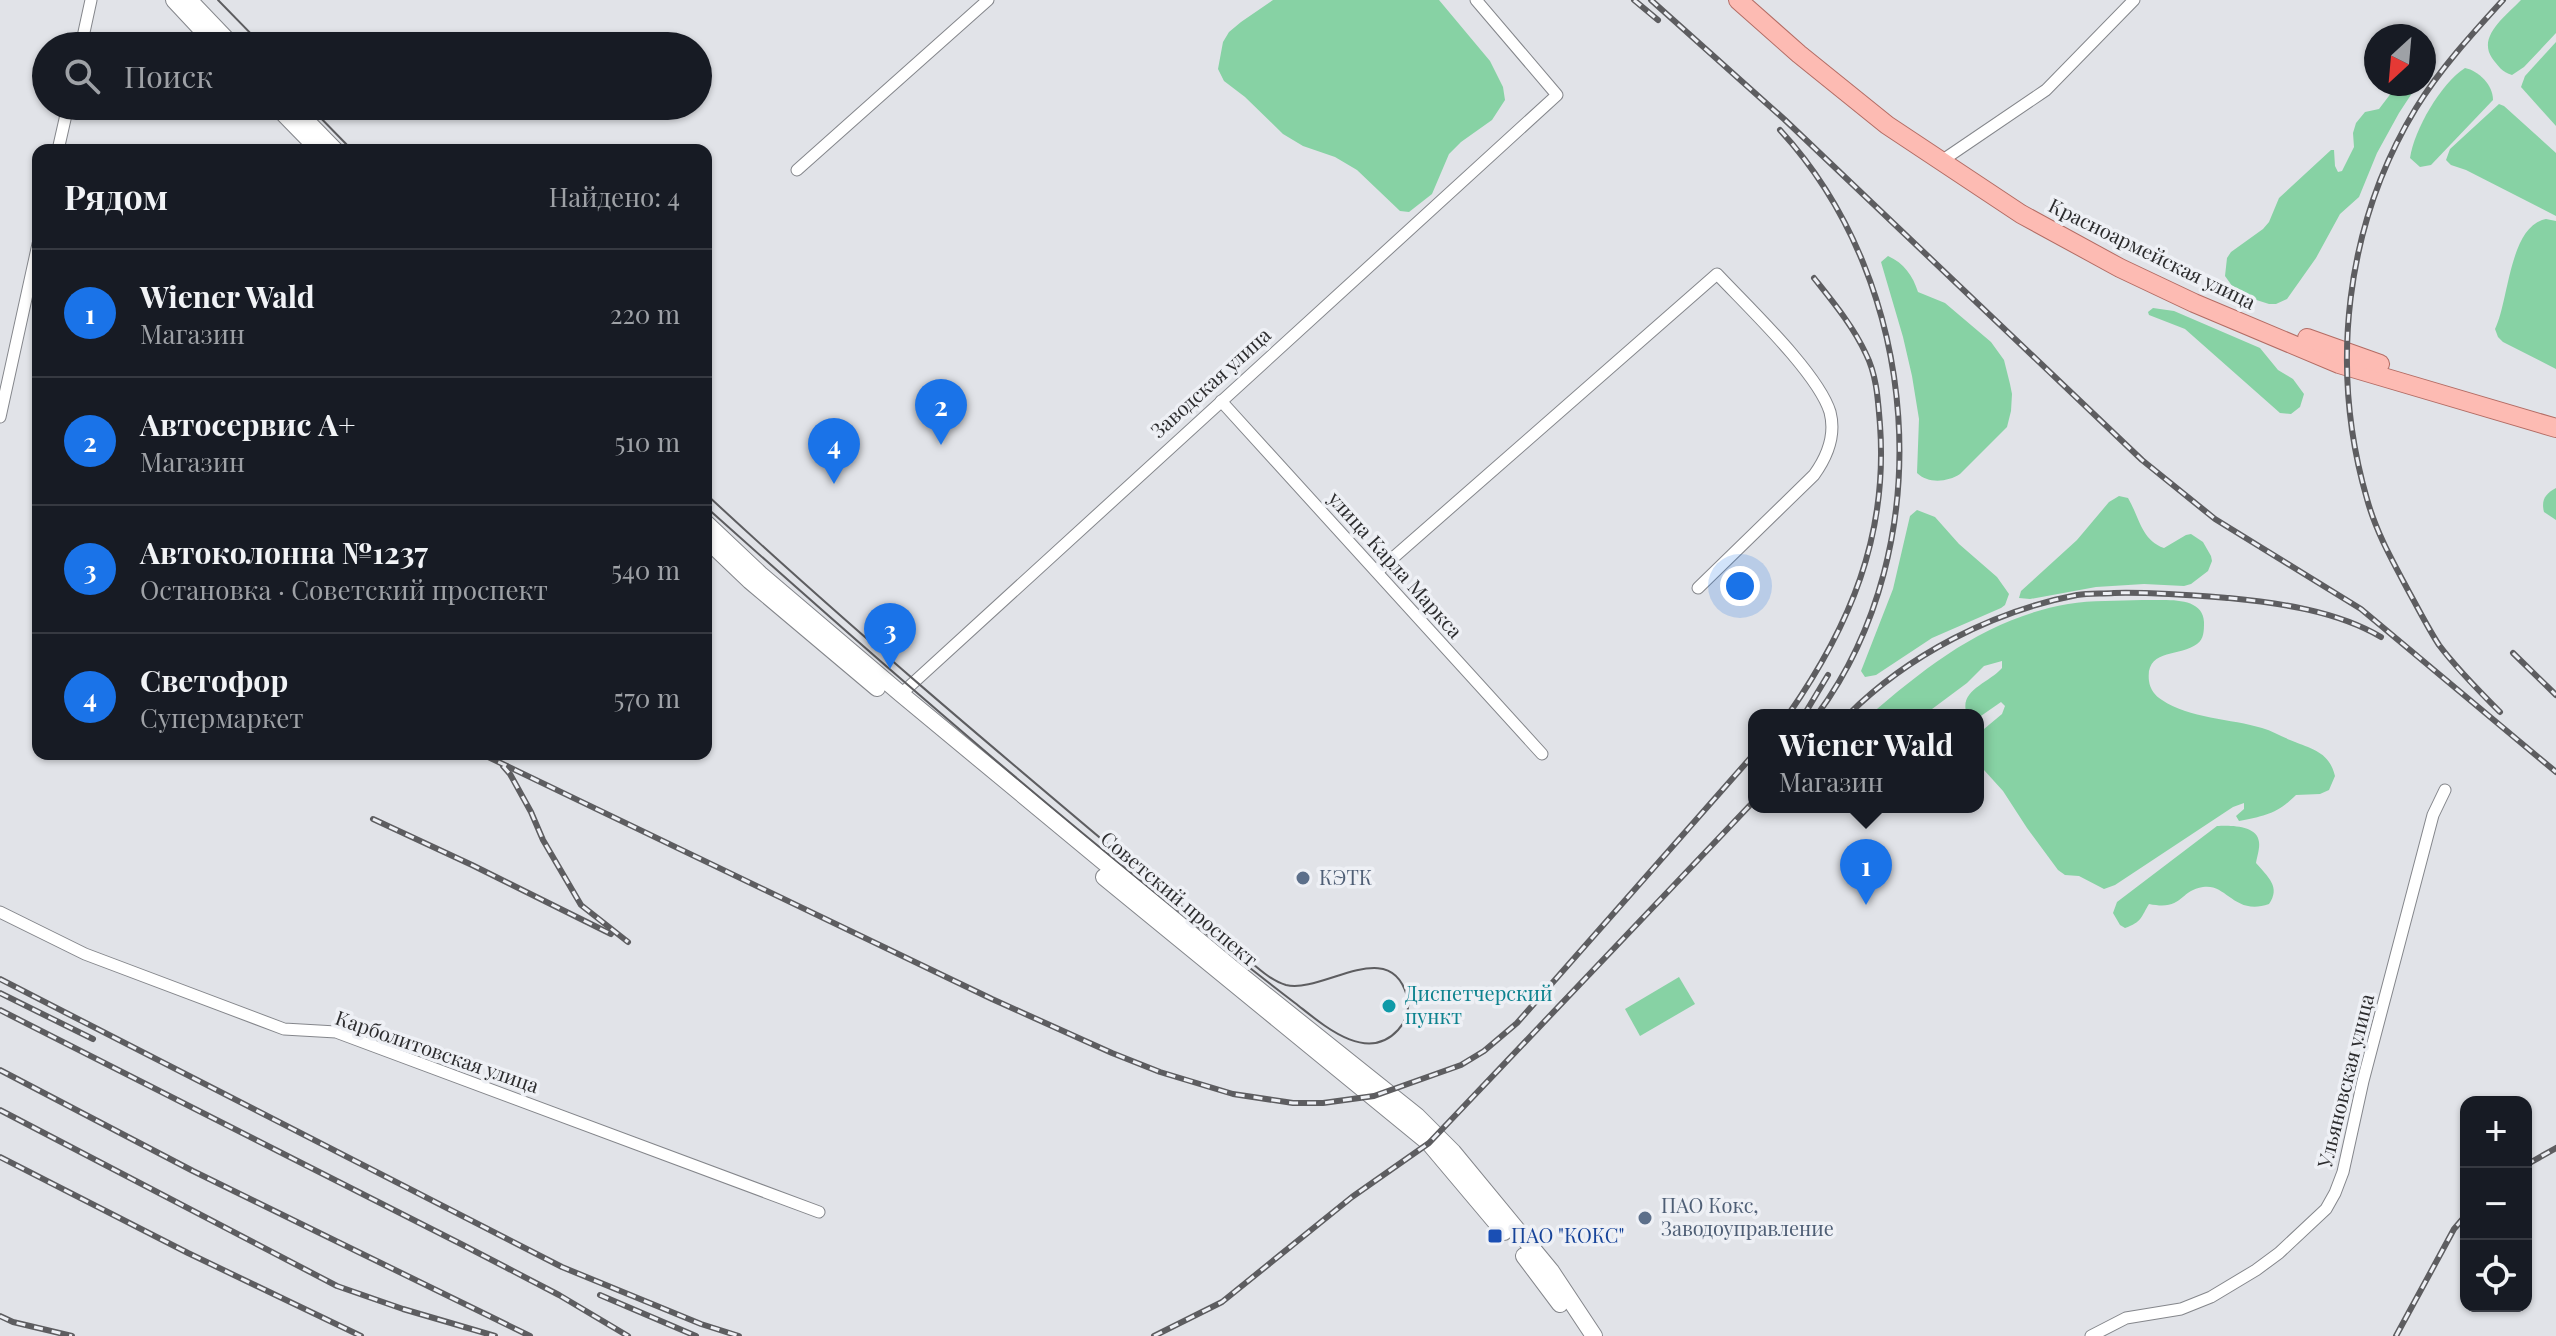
<!DOCTYPE html>
<html lang="ru">
<meta charset="utf-8">
<style>
:root{--surface:#171b24;--page:#242831;--text:#f1f3f6;--muted:#9ea1a6;--line:#363941;--accent:#1a73e8}
body{margin:0;font-family:"Playfair Display",serif;background:var(--page);color:var(--text)}
.controls{position:absolute;right:24px;bottom:24px;display:grid;overflow:hidden;border-radius:16px;box-shadow:0 2px 6px #0004}
.controls button{width:72px;height:72px;display:grid;place-items:center;padding:0;border:0;border-bottom:2px solid var(--line);background:var(--surface);color:var(--text);font:40px sans-serif}
.compass{position:absolute;left:2364px;top:24px;width:72px;height:72px;border-radius:50%;background:var(--surface);box-shadow:0 2px 6px #0004;rotate:206deg}
.you{position:absolute;left:1740px;top:586px;width:28px;height:28px;margin:-20px;border:6px solid #fff;border-radius:50%;background:#1a73e8;box-shadow:0 0 0 12px #1a73e833}
.badge{display:grid;place-items:center;width:52px;height:52px;border-radius:50%;background:var(--accent);color:#fff;font-size:26px;font-weight:700}
.pin{position:absolute;translate:-50% -66px;filter:drop-shadow(0 2px 4px #0008)}
.pin::after{content:'';position:absolute;top:42px;width:28px;height:24px;background:inherit;clip-path:polygon(0 0,100% 0,50% 100%)}
.popup{position:absolute;left:1748px;top:709px;width:236px;height:104px;box-sizing:border-box;display:grid;place-content:center;border-radius:16px;background:var(--surface);filter:drop-shadow(0 2px 6px #0005);font-size:26px;white-space:nowrap;color:var(--muted)}
.popup b{font-size:30px;color:var(--text)}
.popup::after{content:'';position:absolute;left:50%;top:100%;margin-left:-16px;border:16px solid transparent;border-top-color:var(--surface)}
.list{margin:0;padding:0;list-style:none}
h2{display:flex;justify-content:space-between;align-items:center;height:104px;margin:0;padding:0 32px;font-size:34px}
h2 small{font-size:26px;font-weight:400;color:var(--muted)}
.list li{display:grid;grid-template-columns:52px 1fr auto;gap:24px;align-items:center;box-sizing:border-box;height:128px;padding:0 32px;border-top:2px solid var(--line)}
.list b{display:block;font-size:30px;white-space:nowrap}
.list p{margin:0;font-size:26px;white-space:nowrap;color:var(--muted)}
.list em{font-size:26px;font-style:normal;color:var(--muted)}
.icon{flex:none;width:44px;height:44px;fill:none;stroke:currentColor;stroke-width:2;stroke-linecap:round;stroke-linejoin:round}
.map{position:relative;flex:none;width:2556px;height:1336px;overflow:hidden}
.search{position:absolute;background:var(--surface);box-shadow:0 2px 6px #0004;left:32px;top:32px;width:680px;height:88px;display:flex;align-items:center;gap:20px;box-sizing:border-box;padding:0 28px;border-radius:44px;color:var(--muted);font-size:30px}
.panel{position:absolute;background:var(--surface);box-shadow:0 2px 6px #0004;left:32px;top:144px;width:680px;height:616px;border-radius:16px}
.map>svg:first-child{display:block}
</style>
<div class="map">
<svg width="2556" height="1336" viewBox="0 0 2556 1336">
<rect width="100%" height="100%" fill="#e1e3e8"/>
<g fill="#87d2a4">
<polygon points="1273,0 1439,0 1490,61 1503,87 1505,100 1492,120 1461,142 1449,154 1432,194 1409,212 1400,211 1357,170 1335,157 1303,146 1283,134 1245,97 1224,81 1218,69 1223,42 1229,32 1241,22"/>
<path d="M2521,0h35v33l-32,34 -12,8c-10,-3 -14,-9 -20,-17 -15,-22 15,-43 29,-58z"/>
<polygon points="2556,42 2556,126 2521,87 2525,76"/>
<path d="M2465,68c14,3 28,17 28,32l-62,65 -11,2 -10,-9c4,-28 31,-75 55,-90z"/>
<polygon points="2398,84 2418,84 2399,113 2377,153 2359,197 2340,214 2316,258 2287,299 2276,304 2269,304 2247,297 2235,290 2225,276 2227,258 2231,252 2263,229 2269,222 2279,198 2331,150 2334,150 2335,166 2338,172 2342,171 2354,147 2353,133 2356,123 2365,112 2379,109"/>
<polygon points="2499,104 2504,106 2556,153 2556,216 2466,170 2451,165 2446,160 2450,149"/>
<path d="M2546,219l10,2v148l-53,-27 -5,-5 -3,-8c14,-28 14,-103 51,-110z"/>
<path d="M1888,256c16,7 25,20 30,36l27,11 46,39 13,18 6,24 2,10 -1,17 -4,16 -47,47c-12,8 -32,10 -43,-1l2,-54 -7,-43 -9,-39 -22,-75z"/>
<polygon points="2153,308 2174,311 2260,348 2278,370 2293,379 2304,394 2300,407 2291,414 2280,413 2185,329 2149,315 2148,312"/>
<path d="M2556,488v32l-12,-8c-3,-12 1,-18 12,-24z"/>
<path d="M2119,496l9,2c11,18 13,42 36,50l22,-13 5,-1 12,8 8,14 1,5 -4,10 -17,13 -7,2 -40,-2 -48,3 -66,12 -11,-1 2,-7 56,-51 32,-38z"/>
<polygon points="1917,510 1935,517 1959,544 1997,577 2009,594 2005,605 2001,608 1932,638 1876,675 1865,677 1861,671 1863,666 1893,589 1910,516"/>
<path d="M2142,600c19,1 61,-6 62,22 0,9 0,17 -7,22 -17,13 -52,4 -48,37 1,8 6,15 13,19 26,18 70,19 100,28 10,3 19,8 28,12 21,9 39,11 45,36l-6,14 -9,4 -24,1c-19,19 -31,21 -57,26l-3,-5 8,-7v-6l-11,4 -118,78 -11,4 -25,-13 -14,-1 -7,-5 -31,-42 -24,-37 -19,-21 -6,-12v-24l24,-20 3,-8 -4,-4 -23,16v-3h-11c-9,-25 21,-31 35,-47v-7l-18,5 -17,17 -43,32h-54c59,-51 118,-97 198,-111 24,-4 50,-3 74,-4z"/>
<path d="M2217,826c12,-1 41,-1 42,16 1,6 -2,15 -3,21 12,14 25,24 13,41 -35,12 -42,-21 -66,-17 -25,4 -19,24 -54,17 -8,13 -7,18 -24,24l-5,-3 -7,-12 4,-11z"/>
<polygon points="1679,977 1695,1004 1640,1036 1625,1009"/>
</g>
<g fill="none" stroke-linecap="round" stroke-linejoin="round">
<g stroke="#84868b" stroke-width="13">
<g id="minor">
<polyline points="81,46 91,0"/>
<polyline points="58,150 68,106"/>
<polyline points="1940,162 2046,90 2134,0"/>
<polyline points="797,170 988,0"/>
<polyline points="1221,401 1542,754"/>
<polyline points="0,417 38,244"/>
<path d="M1378,571l339,-297c30,32 101,99 113,138 6,23 -3,45 -16,63l-116,113"/>
<polyline points="901,694 1557,95 1476,0"/>
<polyline points="0,912 85,954 284,1029 336,1032 819,1212"/>
<polyline points="2091,1336 2126,1318 2181,1309 2211,1297 2256,1270 2279,1253 2326,1209 2335,1193 2343,1172 2363,1081 2433,815 2445,790"/>
</g>
</g>
<g stroke="#84868b" stroke-width="18">
<g id="secondary">
<polyline points="174,0 217,46"/>
<polyline points="189,0 233,46"/>
<polyline points="276,106 319,150"/>
<polyline points="292,106 335,150"/>
<polyline points="706,523 760,574 901,694 1233,969 1417,1116 1453,1152 1551,1271 1594,1336"/>
<polyline points="706,539 750,581 877,688"/>
<polyline points="1104,877 1429,1143 1504,1232"/>
<polyline points="1524,1256 1560,1304"/>
</g>
</g>
<g stroke="#b36c64" stroke-width="20">
<g id="primary">
<polyline points="1738,0 1799,54 1887,125 2021,214 2120,268 2194,303 2339,364 2556,428"/>
<polyline points="2307,338 2380,364"/>
</g>
</g>
<use href="#minor" stroke="#fff" stroke-width="11"/>
<use href="#secondary" stroke="#fff" stroke-width="16"/>
<use href="#primary" stroke="#fdbbb3" stroke-width="18"/>
<g stroke="#5d5d60" stroke-width="2">
<polyline points="218,0 263,46"/>
<polyline points="309,106 352,150"/>
<path d="M706,494c143,133 293,259 443,385 30,25 61,51 92,75 14,11 28,26 45,31 37,9 104,-50 121,11 3,12 0,24 -9,34 -32,35 -77,-7 -103,-27 -204,-157 -398,-325 -589,-496"/>
</g>
<g stroke="#5d5d60" stroke-width="6">
<g id="rail">
<polyline points="1634,0 1658,20"/>
<polyline points="1651,0 1784,119 2142,460 2215,519 2361,609 2556,772"/>
<path d="M1780,130c141,153 162,415 37,585"/>
<polyline points="2513,653 2556,695"/>
<path d="M2500,712c-21,-21 -43,-43 -61,-67 -11,-17 -20,-35 -30,-53 -16,-30 -33,-60 -42,-93 -38,-131 -22,-274 49,-391 24,-39 56,-74 87,-108"/>
<path d="M1788,715c62,-89 100,-179 92,-290 -2,-24 -3,-49 -14,-71 -13,-28 -33,-52 -52,-76"/>
<polyline points="1804,715 1828,675"/>
<path d="M1848,715c60,-60 145,-104 229,-120 12,-2 25,-1 37,-2 39,-1 76,2 115,5 51,5 108,13 152,39"/>
<polyline points="482,754 992,999 1112,1053 1160,1072 1233,1094 1293,1103 1323,1103 1374,1096 1461,1065 1484,1051 1517,1023 1754,754"/>
<polyline points="503,766 510,774 531,812 543,840 581,905 628,942"/>
<polyline points="373,819 472,865 611,934"/>
<polyline points="0,979 562,1267 701,1324 739,1336"/>
<polyline points="0,993 93,1039"/>
<polyline points="0,1010 461,1244 559,1295 628,1336"/>
<polyline points="0,1070 193,1171 530,1336"/>
<polyline points="0,1110 337,1286 403,1309 495,1336"/>
<polyline points="0,1157 188,1253 361,1336"/>
<polyline points="2526,1165 2556,1148"/>
<polyline points="600,1295 696,1336"/>
<polyline points="0,1316 13,1322 72,1336"/>
<polyline points="1154,1336 1222,1302 1352,1197 1429,1143 1754,801"/>
<polyline points="2396,1336 2454,1229 2466,1215"/>
</g>
</g>
<use href="#rail" stroke="#eef0f5" stroke-width="3" stroke-dasharray="9" stroke-linecap="butt"/>
</g>
<g fill="#5c6f8a" stroke="#eef0f5" stroke-width="3">
<circle cx="1303" cy="878" r="8"/>
<circle cx="1645" cy="1218" r="8"/>
</g>
<circle fill="#0f9aa8" stroke="#eef0f5" stroke-width="3" cx="1389" cy="1006" r="8"/>
<rect fill="#1a4fb4" stroke="#eef0f5" stroke-width="3" x="1487" y="1228" width="16" height="16" rx="4"/>
<g text-anchor="middle" stroke-width="7" stroke-linejoin="round" paint-order="stroke">
<g font-size="20" fill="#2c2c2e" stroke="#eef0f5">
<text transform="translate(2152 254) rotate(26)" y="7">Красноармейская улица</text>
<text transform="translate(1211 383) rotate(-42)" y="7">Заводская улица</text>
<text transform="translate(1395 565) rotate(48)" y="7">улица Карла Маркса</text>
<text transform="translate(1179 899) rotate(40)" y="7">Советский проспект</text>
<text transform="translate(437 1052) rotate(19)" y="7">Карболитовская улица</text>
<text transform="translate(2346 1081) rotate(-76)" y="7">Ульяновская улица</text>
</g>
<g font-size="20" fill="#4e5e75" stroke="#eef0f5" text-anchor="start">
<text x="1319" y="885">КЭТК</text>
<text x="1661" y="1213">ПАО Кокс,<tspan x="1661" dy="23">Заводоуправление</tspan></text>
</g>
<g font-size="20" fill="#0d838f" stroke="#eef0f5" text-anchor="start">
<text x="1405" y="1001">Диспетчерский<tspan x="1405" dy="23">пункт</tspan></text>
</g>
<g font-size="20" fill="#164399" stroke="#eef0f5" text-anchor="start">
<text x="1511" y="1243">ПАО "КОКС"</text>
</g>
</g>
</svg>
<div class="controls">
<button>+</button>
<button>−</button>
<button><svg class="icon" aria-label="locate" viewBox="0 0 24 24"><circle cx="12" cy="12" r="6"/><path d="M12 2v4M12 18v4M2 12h4M18 12h4"/></svg></button>
</div>
<svg class="compass" viewBox="-18 -18 36 36"><path d="M0-13l5 13h-10z" fill="#e53935"/><path d="M0 13l5-13h-10z" fill="#9ea1a6"/></svg>
<div class="you"></div>
<div class="pin badge" style="left:1866px;top:905px">1</div>
<div class="popup"><b>Wiener Wald</b>Магазин</div>
<div class="pin badge" style="left:941px;top:445px">2</div>
<div class="pin badge" style="left:890px;top:669px">3</div>
<div class="pin badge" style="left:834px;top:484px">4</div>
<div class="search"><svg class="icon" aria-label="search" viewBox="0 0 24 24"><circle cx="10" cy="10" r="6"/><path d="M15 15l6 6"/></svg>Поиск</div>
<section class="panel">
<h2>Рядом<small>Найдено: 4</small></h2>
<ul class="list">
<li><span class="badge">1</span><div><b>Wiener Wald</b><p>Магазин</p></div><em>220 m</em></li>
<li><span class="badge">2</span><div><b>Автосервис А+</b><p>Магазин</p></div><em>510 m</em></li>
<li><span class="badge">3</span><div><b>Автоколонна №1237</b><p>Остановка · Советский проспект</p></div><em>540 m</em></li>
<li><span class="badge">4</span><div><b>Светофор</b><p>Супермаркет</p></div><em>570 m</em></li>
</ul>
</section>
</div>
